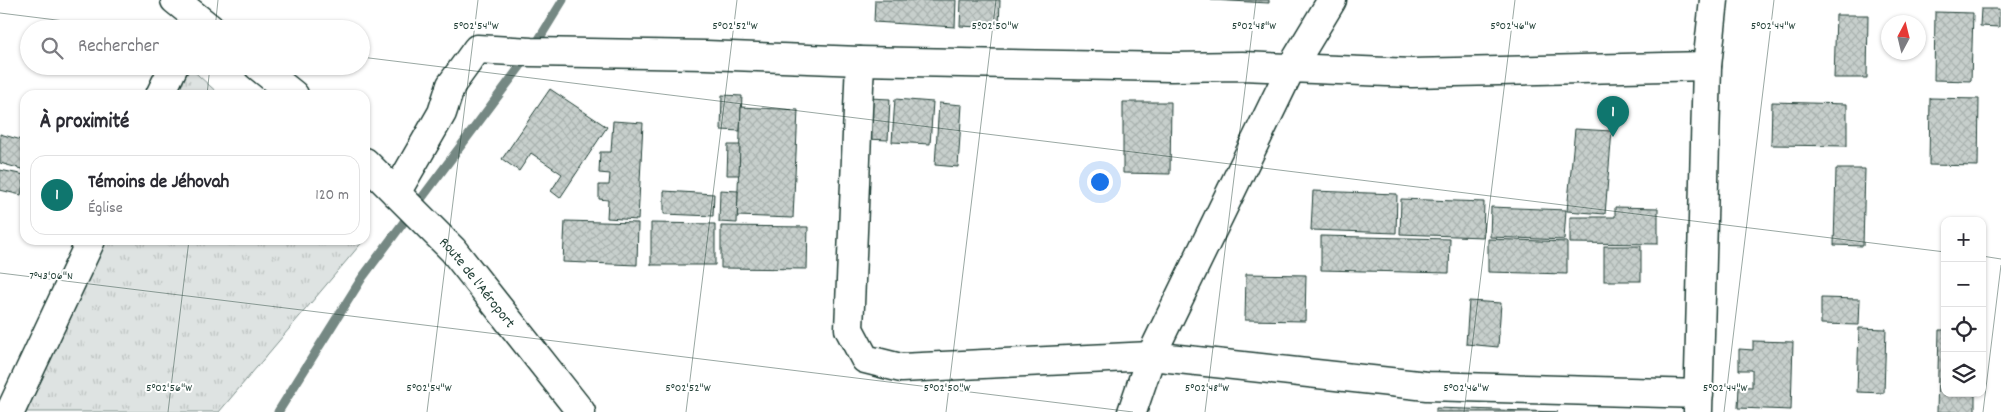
<!DOCTYPE html>
<html lang="fr">
<meta charset="utf-8">
<style>
:root{--surface:#fff;--page:#f7f7f7;--text:#2b2b33;--muted:#7c7c81;--line:#e1e1e2;--accent:#0f766e}
body{margin:0;font-family:Dekko,sans-serif;background:var(--page);color:var(--text)}
.controls{position:absolute;right:15px;bottom:15px;display:grid;overflow:hidden;border-radius:10px;box-shadow:0 1px 4px #0004}
.controls button{width:45px;height:45px;display:grid;place-items:center;padding:0;border:0;border-bottom:1px solid var(--line);background:var(--surface);color:var(--text);font:25px sans-serif}
.compass{position:absolute;left:1881px;top:15px;width:45px;height:45px;border-radius:50%;background:var(--surface);box-shadow:0 1px 4px #0004;rotate:7deg}
.you{position:absolute;left:1099px;top:181px;width:18px;height:18px;margin:-12px;border:4px solid #fff;border-radius:50%;background:#1a73e8;box-shadow:0 0 0 8px #1a73e833}
.badge{display:grid;place-items:center;width:32px;height:32px;border-radius:50%;background:var(--accent);color:#fff;font-size:16px;font-weight:700}
.pin{position:absolute;translate:-50% -41px;filter:drop-shadow(0 1px 2px #0008)}
.pin::after{content:'';position:absolute;top:26px;width:18px;height:15px;background:inherit;clip-path:polygon(0 0,100% 0,50% 100%)}
.list{margin:0;padding:0;list-style:none}
h2{display:flex;justify-content:space-between;align-items:center;height:65px;margin:0;padding:0 20px;font-size:21px}
h2 small{font-size:16px;font-weight:400;color:var(--muted)}
.list li{display:grid;grid-template-columns:32px 1fr auto;gap:15px;align-items:center;box-sizing:border-box;height:80px;margin:0 10px 10px;padding:0 10px;border:1px solid var(--line);border-radius:15px}
.list b{display:block;font-size:19px;white-space:nowrap}
.list p{margin:0;font-size:16px;white-space:nowrap;color:var(--muted)}
.list em{font-size:16px;font-style:normal;color:var(--muted)}
.icon{flex:none;width:28px;height:28px;fill:none;stroke:currentColor;stroke-width:2;stroke-linecap:round;stroke-linejoin:round}
.map{position:relative;flex:none;width:2001px;height:412px;overflow:hidden}
.search{position:absolute;background:var(--surface);box-shadow:0 1px 4px #0004;left:20px;top:20px;width:350px;height:55px;display:flex;align-items:center;gap:12px;box-sizing:border-box;padding:0 18px;border-radius:28px;color:var(--muted);font-size:19px}
.panel{position:absolute;background:var(--surface);box-shadow:0 1px 4px #0004;left:20px;top:90px;width:350px;height:155px;border-radius:15px}
.map>svg:first-child{display:block}
</style>
<div class="map">
<svg width="2001" height="412" viewBox="0 0 2001 412">
<defs>
<pattern id="grass-tufts" width="24" height="20" patternUnits="userSpaceOnUse" patternTransform="scale(1.25)"><rect width="24" height="20" fill="#dee3e2"/><path d="M3 7l-1-3M5 7V3M7 7l1-3M15 17l-1-3M17 17v-4M19 17l1-3" fill="none" stroke="#bec4c2"/></pattern>
<pattern id="building-cross-hatch" width="8" height="8" patternUnits="userSpaceOnUse" patternTransform="scale(1.25)"><rect width="8" height="8" fill="#c7cfcc"/><path d="M0 0l8 8M0 8l8-8" fill="none" stroke="#aab3b0"/></pattern>
</defs>
<rect width="100%" height="100%" fill="#fff"/>
<filter id="ink" filterUnits="userSpaceOnUse"><feTurbulence type="fractalNoise" baseFrequency=".02" numOctaves="2"/><feDisplacementMap in="SourceGraphic" scale="10" xChannelSelector="R" yChannelSelector="G"/><feConvolveMatrix kernelMatrix="1 2 1 2 8 2 1 2 1" color-interpolation-filters="sRGB"/></filter>
<g filter="url(#ink)">
<g fill="url(#grass-tufts)" stroke="#7e908b">
<polygon points="175,66 188,66 220,95 160,95"/>
<polygon points="86,240 364,240 219,412 0,412"/>
</g>
<g fill="none" stroke-linecap="round" stroke-linejoin="round">
<polyline stroke="#758883" stroke-width="9" points="278,412 362,278 531,52 563,0"/>
</g>
<g fill="url(#building-cross-hatch)" stroke="#1f3d34">
<polygon points="875,0 956,0 955,27 874,22"/>
<polygon points="961,0 1000,0 999,28 960,26"/>
<polygon points="1211,0 1269,0 1269,3"/>
<polygon points="1981,9 1999,9 1999,27 1980,26"/>
<polygon points="1935,12 1973,13 1971,81 1934,80"/>
<polygon points="1836,15 1868,15 1867,78 1834,78"/>
<polygon points="550,89 607,127 560,198 551,191 562,174 531,153 519,171 502,159"/>
<polygon points="722,95 742,96 740,131 721,130"/>
<polygon points="869,98 890,99 888,140 866,139"/>
<polygon points="1930,98 1979,99 1978,166 1929,165"/>
<polygon points="895,99 933,102 930,144 892,142"/>
<polygon points="1123,102 1171,102 1170,174 1123,173"/>
<polygon points="1772,102 1847,104 1847,146 1771,145"/>
<polygon points="939,103 962,105 958,167 935,165"/>
<polygon points="741,107 798,110 793,218 737,216"/>
<polygon points="613,121 643,123 638,220 607,218 608,200 599,199 599,185 609,185 610,174 599,173 600,152 611,152"/>
<polygon points="1575,129 1612,131 1605,214 1567,211"/>
<polygon points="0,134 25,141 25,170 0,163"/>
<polygon points="728,145 740,145 739,175 727,175"/>
<polygon points="1836,169 1865,169 1863,246 1834,245"/>
<polygon points="0,170 25,175 21,195 0,190"/>
<polygon points="720,190 738,191 737,223 719,222"/>
<polygon points="664,191 714,194 713,216 664,214"/>
<polygon points="1313,191 1397,194 1396,233 1311,230"/>
<polygon points="1401,199 1484,202 1483,237 1400,234"/>
<polygon points="1491,207 1566,210 1564,240 1490,237"/>
<polygon points="1615,207 1658,208 1658,244 1570,243 1570,217 1615,217"/>
<polygon points="565,221 638,223 637,265 563,262"/>
<polygon points="651,223 715,224 715,265 651,265"/>
<polygon points="721,226 808,227 807,269 721,268"/>
<polygon points="1321,236 1450,239 1449,273 1321,270"/>
<polygon points="1488,239 1567,242 1567,274 1488,272"/>
<rect x="1604" y="246" width="37" height="35"/>
<polygon points="1246,274 1306,275 1305,321 1245,320"/>
<polygon points="1821,298 1860,299 1859,325 1821,324"/>
<polygon points="1469,301 1501,303 1498,347 1466,344"/>
<polygon points="1859,328 1886,329 1884,393 1857,392"/>
<polygon points="1939,330 1945,330 1945,393 1975,393 1975,412 1937,412"/>
<polygon points="1753,341 1793,342 1791,410 1738,408 1739,386 1752,387 1752,370 1739,370 1739,349 1753,350"/>
<polygon points="1436,408 1558,412 1436,412"/>
</g>
<g fill="none" stroke-linecap="round" stroke-linejoin="round">
<g stroke="#1f3d34" stroke-width="31">
<g id="minor">
<polyline points="860,61 849,329 865,359 901,368 1151,356 1427,386 1699,394"/>
<polyline points="160,95 174,66"/>
<polyline points="396,193 442,113 451,85 477,49 531,52 706,55 860,61 1171,67 1242,66 1412,73 1707,66"/>
<polyline points="1698,411 1707,66 1714,0"/>
<polyline points="10,412 91,240"/>
<polyline points="1132,412 1151,356 1291,68 1332,0"/>
</g>
</g>
<g stroke="#1f3d34" stroke-width="31">
<g id="major">
<polyline points="175,0 211,29"/>
<polyline points="258,66 294,95"/>
<path id="s1" d="M365,162l88,88 128,162"/>
</g>
</g>
<use href="#minor" stroke="#fff" stroke-width="28"/>
<use href="#major" stroke="#fff" stroke-width="28"/>
</g>
</g>
<path fill="none" stroke="#1f3d34" stroke-width="1" stroke-opacity="0.45" d="M0,13l129,16M215,29l3,-29M361,57l1584,195M207,95l3,-29M1982,256l19,3M0,273l1133,139M168,412l21,-172M427,412l51,-412M686,412l51,-412M946,412l50,-412M1205,412l51,-412M1464,412l51,-412M1724,412l50,-412M1983,412l18,-147"/>
<g text-anchor="middle" stroke-width="4" stroke-linejoin="round" paint-order="stroke">
<g font-size="15" fill="#1f3d34" stroke="#fff">
<text dy="5" stroke="none"><textPath href="#s1" startOffset="165">Route de l'Aéroport</textPath></text>
</g>
</g>
<g font-size="12" text-anchor="middle" fill="#1f3d34" stroke="#fff" stroke-width="4" stroke-linejoin="round" paint-order="stroke">
<text x="476" y="29">5°02'54"W</text>
<text x="735" y="29">5°02'52"W</text>
<text x="995" y="29">5°02'50"W</text>
<text x="1254" y="29">5°02'48"W</text>
<text x="1513" y="29">5°02'46"W</text>
<text x="1773" y="29">5°02'44"W</text>
<text x="51" y="279">7°43'06"N</text>
<text x="169" y="391">5°02'56"W</text>
<text x="429" y="391">5°02'54"W</text>
<text x="688" y="391">5°02'52"W</text>
<text x="947" y="391">5°02'50"W</text>
<text x="1207" y="391">5°02'48"W</text>
<text x="1466" y="391">5°02'46"W</text>
<text x="1725" y="391">5°02'44"W</text>
</g>
</svg>
<div class="controls">
<button>+</button>
<button>−</button>
<button><svg class="icon" aria-label="locate" viewBox="0 0 24 24"><circle cx="12" cy="12" r="6"/><path d="M12 2v4M12 18v4M2 12h4M18 12h4"/></svg></button>
<button><svg class="icon" aria-label="layers" viewBox="0 0 24 24"><path d="M12 4l9 5-9 5-9-5zM3 14l9 5 9-5"/></svg></button>
</div>
<svg class="compass" viewBox="-18 -18 36 36"><path d="M0-13l5 13h-10z" fill="#e53935"/><path d="M0 13l5-13h-10z" fill="#7c7c81"/></svg>
<div class="you"></div>
<div class="pin badge" style="left:1613px;top:137px">1</div>
<div class="search"><svg class="icon" aria-label="search" viewBox="0 0 24 24"><circle cx="10" cy="10" r="6"/><path d="M15 15l6 6"/></svg>Rechercher</div>
<section class="panel">
<h2>À proximité<small></small></h2>
<ul class="list">
<li><span class="badge">1</span><div><b>Témoins de Jéhovah</b><p>Église</p></div><em>120 m</em></li>
</ul>
</section>
</div>
